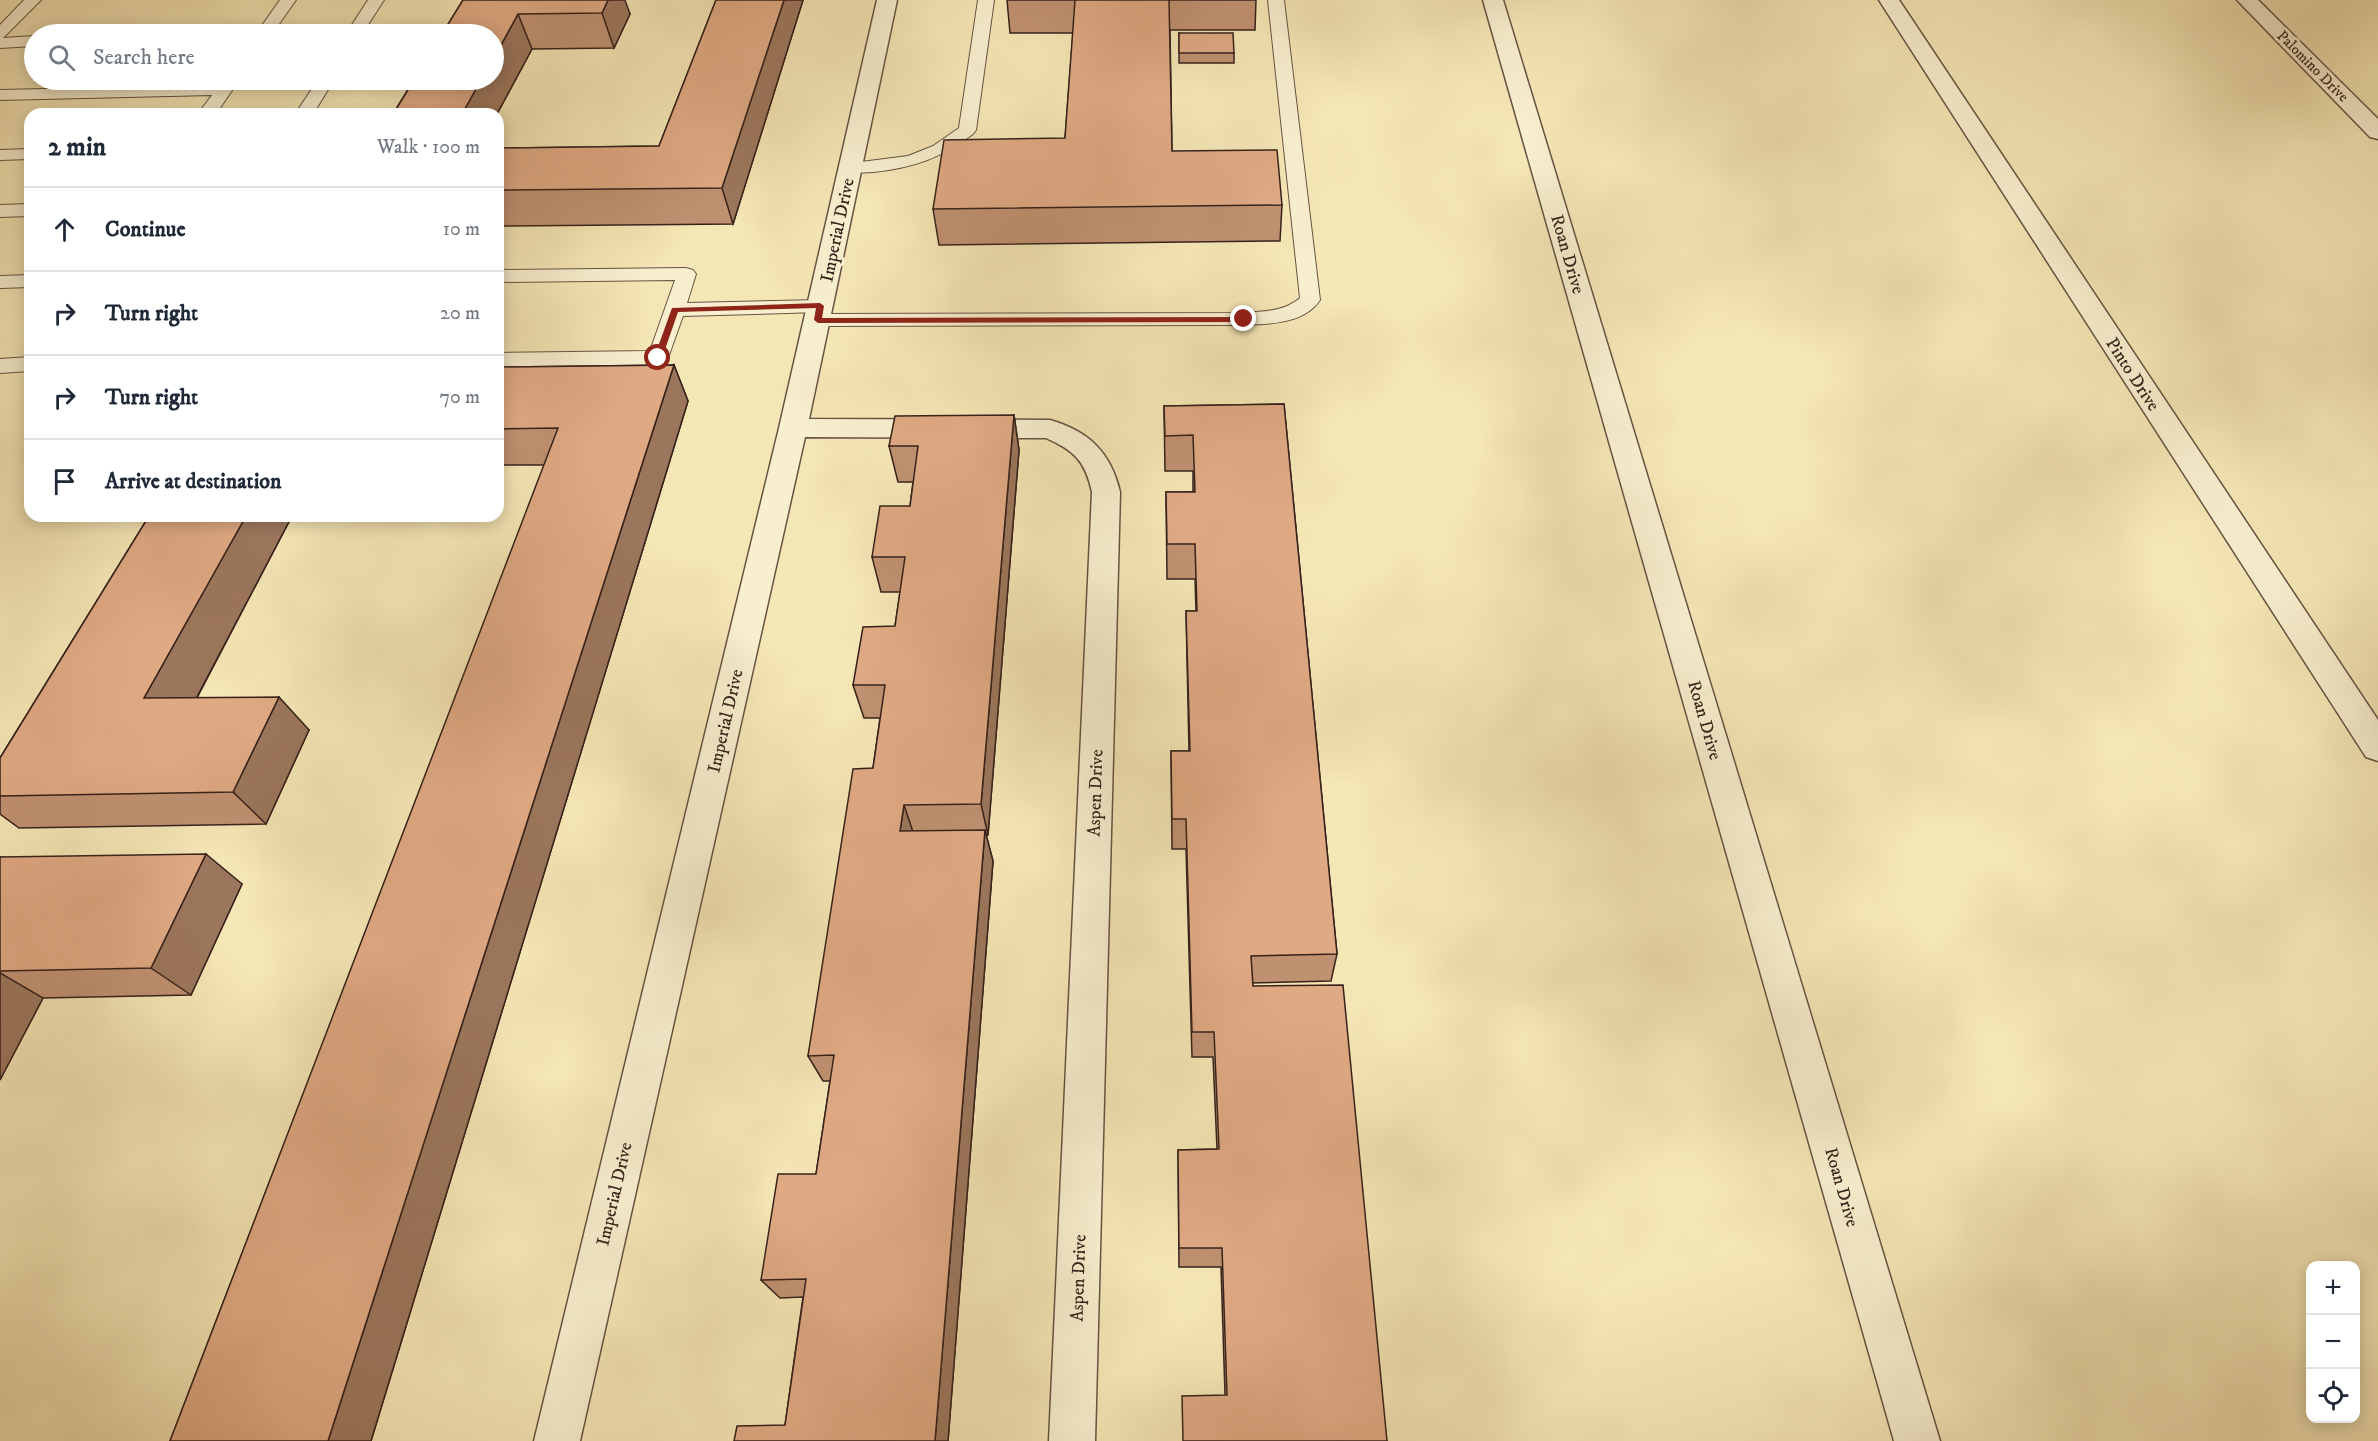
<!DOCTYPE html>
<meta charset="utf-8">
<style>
:root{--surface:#fff;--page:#f6f6f7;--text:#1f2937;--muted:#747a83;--line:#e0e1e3}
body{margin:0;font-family:"IM FELL DW Pica",serif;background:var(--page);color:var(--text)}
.controls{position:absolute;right:18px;bottom:18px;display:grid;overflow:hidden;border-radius:12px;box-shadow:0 3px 15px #0003}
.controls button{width:54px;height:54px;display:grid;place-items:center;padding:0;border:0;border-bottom:2px solid var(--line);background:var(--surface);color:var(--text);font:30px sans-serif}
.stop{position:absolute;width:18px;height:18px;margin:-14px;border:4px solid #8f2418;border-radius:50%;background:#fff}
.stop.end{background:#8f2418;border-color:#fff;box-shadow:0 2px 6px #0008}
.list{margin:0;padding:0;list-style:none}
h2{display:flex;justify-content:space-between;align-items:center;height:78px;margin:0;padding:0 24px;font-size:26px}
h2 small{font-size:20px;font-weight:400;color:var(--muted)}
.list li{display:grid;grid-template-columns:39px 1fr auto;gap:18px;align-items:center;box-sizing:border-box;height:84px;padding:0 24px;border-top:2px solid var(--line)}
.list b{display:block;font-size:22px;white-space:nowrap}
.list em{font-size:20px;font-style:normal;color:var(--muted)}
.icon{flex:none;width:33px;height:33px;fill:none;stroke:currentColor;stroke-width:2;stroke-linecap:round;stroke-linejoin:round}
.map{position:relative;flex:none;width:2378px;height:1441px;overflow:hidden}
.search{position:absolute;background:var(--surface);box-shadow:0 3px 15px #0003;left:24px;top:24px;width:480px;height:66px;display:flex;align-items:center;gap:15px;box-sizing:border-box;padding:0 21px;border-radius:33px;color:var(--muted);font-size:22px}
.panel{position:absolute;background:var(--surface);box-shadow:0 3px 15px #0003;left:24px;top:108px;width:480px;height:414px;border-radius:18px}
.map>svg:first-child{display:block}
</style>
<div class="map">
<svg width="2378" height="1441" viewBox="0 0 2378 1441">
<rect width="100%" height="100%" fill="#f5e6b5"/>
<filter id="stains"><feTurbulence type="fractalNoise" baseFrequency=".00333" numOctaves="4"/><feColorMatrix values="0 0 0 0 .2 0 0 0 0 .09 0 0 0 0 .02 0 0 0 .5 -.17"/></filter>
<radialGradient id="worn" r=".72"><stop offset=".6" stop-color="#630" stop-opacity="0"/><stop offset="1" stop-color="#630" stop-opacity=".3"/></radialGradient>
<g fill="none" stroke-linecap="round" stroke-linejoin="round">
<g stroke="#665342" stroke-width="2">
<g id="lane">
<polygon points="24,0 41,0 3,38 34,36 34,46 0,48 0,25"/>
<polygon points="280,0 296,0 272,34 256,34"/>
<polygon points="368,0 384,0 362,34 346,34"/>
<path d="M978,0h16l-18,130 -3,4c-31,24 -61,34 -100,38 -10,0 -19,2 -28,0l-3,-4 3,-4 63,-8 25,-10 26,-18z"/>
<path d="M1268,0h16l36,300c-16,24 -51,24 -76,25l-426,1 -7,-2 -3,-4 3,-4 7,-2 426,-1c21,-2 39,-1 56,-15z"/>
<polygon points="223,80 239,80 216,114 198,114 212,95 0,100 0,90 219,85"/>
<polygon points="318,80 334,80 313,114 295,114"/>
<polygon points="30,149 30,159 0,160 0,150"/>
<polygon points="30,204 30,216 0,217 0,205"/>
<polygon points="686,268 693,270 696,274 687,303 820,300 827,302 830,306 827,310 820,312 683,316 668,358 665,363 658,365 498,367 498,353 650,351 675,280 498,282 498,270"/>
<polygon points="30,275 30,287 0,288 0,276"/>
<polygon points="30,357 30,371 0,373 0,359"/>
</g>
</g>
<g stroke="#665342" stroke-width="3">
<g id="street">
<path d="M877,0h20l-88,419 241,1c39,11 61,33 70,72l-25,949h-46l43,-949c-7,-31 -17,-41 -46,-54l-241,-1 -225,1004h-46l245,-1013z"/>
<polygon points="1483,0 1503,0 1940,1441 1894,1441"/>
<polygon points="1879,0 1899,0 2378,720 2378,761 2366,757"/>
<polygon points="2237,0 2258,0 2378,119 2378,139 2370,137"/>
</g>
</g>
<use href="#lane" fill="#f8efcf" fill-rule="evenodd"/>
<use href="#street" fill="#f8efcf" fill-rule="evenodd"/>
</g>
<g fill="#c09171" stroke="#36221b" stroke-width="1.5">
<polygon points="463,0 630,14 614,48 532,49 497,114 393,114"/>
<polygon points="716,0 803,0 733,224 498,226 498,148 659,146"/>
<polygon points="1007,0 1256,0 1255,30 1170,30 1172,151 1282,205 1280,241 939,245 933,209 1065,138 1073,33 1010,33"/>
<polygon points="1179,33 1234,53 1234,63 1179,63"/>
<polygon points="674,365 688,401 371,1441 170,1441 545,465 498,465 498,367"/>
<polygon points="1284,404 1337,954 1331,981 1252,983 1253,986 1387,1441 1225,1395 1221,1267 1179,1267 1178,1150 1217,1149 1213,1057 1192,1057 1186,849 1172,849 1171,751 1189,751 1186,611 1196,611 1195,579 1167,579 1166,492 1193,492 1193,471 1165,471 1164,406"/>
<polygon points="1014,415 1019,450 988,835 986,835 993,861 948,1441 734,1441 785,1425 803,1297 780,1298 761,1280 816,1174 830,1081 823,1081 808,1056 873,768 880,718 864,718 853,685 895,626 900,592 881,592 872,557 910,506 913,482 898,482 889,446"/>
<polygon points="149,516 292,516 197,698 309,730 266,824 19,828 0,814 0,758"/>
<polygon points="0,857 242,884 191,995 43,998 0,1080"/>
</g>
<g fill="#9c765c" stroke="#36221b" stroke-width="1.5">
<polygon points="608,0 625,0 630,14 614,48 602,13"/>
<polygon points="784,0 803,0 733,224 722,188"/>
<polygon points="518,14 532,49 497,114 462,114 481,80 494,80 494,58"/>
<polygon points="674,365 688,401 371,1441 328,1441"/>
<polygon points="1014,415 1019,450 988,835 981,804"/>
<polygon points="246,516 292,516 179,731 144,698"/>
<polygon points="279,697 309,730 266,824 233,792"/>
<polygon points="904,805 914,835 900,831"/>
<polygon points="985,830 993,861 948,1441 935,1441"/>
<polygon points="206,854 242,884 191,995 151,968"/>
<polygon points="0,973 43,998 0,1080"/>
</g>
<g fill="#dfa983" stroke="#36221b" stroke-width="1.5">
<polygon points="463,0 608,0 602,13 518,14 494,58 494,34 442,34"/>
<polygon points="716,0 784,0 722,188 498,190 498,148 659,146"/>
<polygon points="1075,0 1169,0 1172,151 1277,150 1282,205 933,209 944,140 1065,138"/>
<polygon points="1179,33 1233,33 1234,53 1179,53"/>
<polygon points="414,80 481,80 462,114 393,114"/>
<polygon points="674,365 328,1441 170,1441 558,428 498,429 498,367"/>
<polygon points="1284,404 1337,954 1251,956 1253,986 1343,985 1387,1441 1183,1441 1182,1396 1227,1395 1222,1248 1179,1248 1178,1150 1219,1149 1214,1032 1192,1032 1186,819 1172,819 1171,751 1190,751 1186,611 1197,611 1195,544 1167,544 1166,492 1195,492 1193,435 1165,436 1164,406"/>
<polygon points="1014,415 981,804 904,805 900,831 985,830 935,1441 734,1441 737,1426 785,1425 806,1279 761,1280 778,1174 816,1174 834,1055 808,1056 853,769 873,768 885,685 853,685 863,627 895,626 905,557 872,557 880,506 910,506 918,446 889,446 895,416"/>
<polygon points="149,516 246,516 144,698 279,697 233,792 0,796 0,758"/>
<polygon points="206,854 151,968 0,971 0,857"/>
</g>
<polygon fill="#8f2418" points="820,303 824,306 822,318 1244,317 1248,319 1244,322 818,323 814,320 816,308 678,312 662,358 658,360 654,358 672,308"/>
<g text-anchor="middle" stroke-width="6" stroke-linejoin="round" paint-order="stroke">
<g font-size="15" fill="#36221b" stroke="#f8efcf">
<text transform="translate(2313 66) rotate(45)" y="5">Palomino Drive</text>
</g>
<g font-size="18" fill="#36221b" stroke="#f8efcf">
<text transform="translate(837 230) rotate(-78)" y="6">Imperial Drive</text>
<text transform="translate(1568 254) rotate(74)" y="6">Roan Drive</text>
<text transform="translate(2133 374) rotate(57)" y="6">Pinto Drive</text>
<text transform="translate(1705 720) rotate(74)" y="6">Roan Drive</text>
<text transform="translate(725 721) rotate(-77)" y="6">Imperial Drive</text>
<text transform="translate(1095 793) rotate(-88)" y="6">Aspen Drive</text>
<text transform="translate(1842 1187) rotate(74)" y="6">Roan Drive</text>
<text transform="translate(614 1194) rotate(-77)" y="6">Imperial Drive</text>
<text transform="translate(1078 1278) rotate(-88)" y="6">Aspen Drive</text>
</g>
</g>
<rect width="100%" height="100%" filter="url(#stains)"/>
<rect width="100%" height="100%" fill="url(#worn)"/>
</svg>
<div class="controls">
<button>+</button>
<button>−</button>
<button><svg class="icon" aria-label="locate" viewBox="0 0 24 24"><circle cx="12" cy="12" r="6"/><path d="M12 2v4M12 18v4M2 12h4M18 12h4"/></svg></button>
</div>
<div class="stop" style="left:658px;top:358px"></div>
<div class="stop end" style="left:1244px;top:319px"></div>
<div class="search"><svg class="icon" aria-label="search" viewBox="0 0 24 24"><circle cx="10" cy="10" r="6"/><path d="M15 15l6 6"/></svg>Search here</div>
<section class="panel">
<h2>2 min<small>Walk · 100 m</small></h2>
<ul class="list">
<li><svg class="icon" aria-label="ahead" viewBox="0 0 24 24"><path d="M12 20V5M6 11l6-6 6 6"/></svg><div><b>Continue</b></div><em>10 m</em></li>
<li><svg class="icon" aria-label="right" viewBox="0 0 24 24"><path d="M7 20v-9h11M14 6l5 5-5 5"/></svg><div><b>Turn right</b></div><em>20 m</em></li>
<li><svg class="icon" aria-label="right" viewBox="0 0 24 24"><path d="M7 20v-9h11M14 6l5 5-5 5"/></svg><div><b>Turn right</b></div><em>70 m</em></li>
<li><svg class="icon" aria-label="arrive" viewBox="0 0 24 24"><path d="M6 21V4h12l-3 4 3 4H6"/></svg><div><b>Arrive at destination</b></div></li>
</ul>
</section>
</div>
